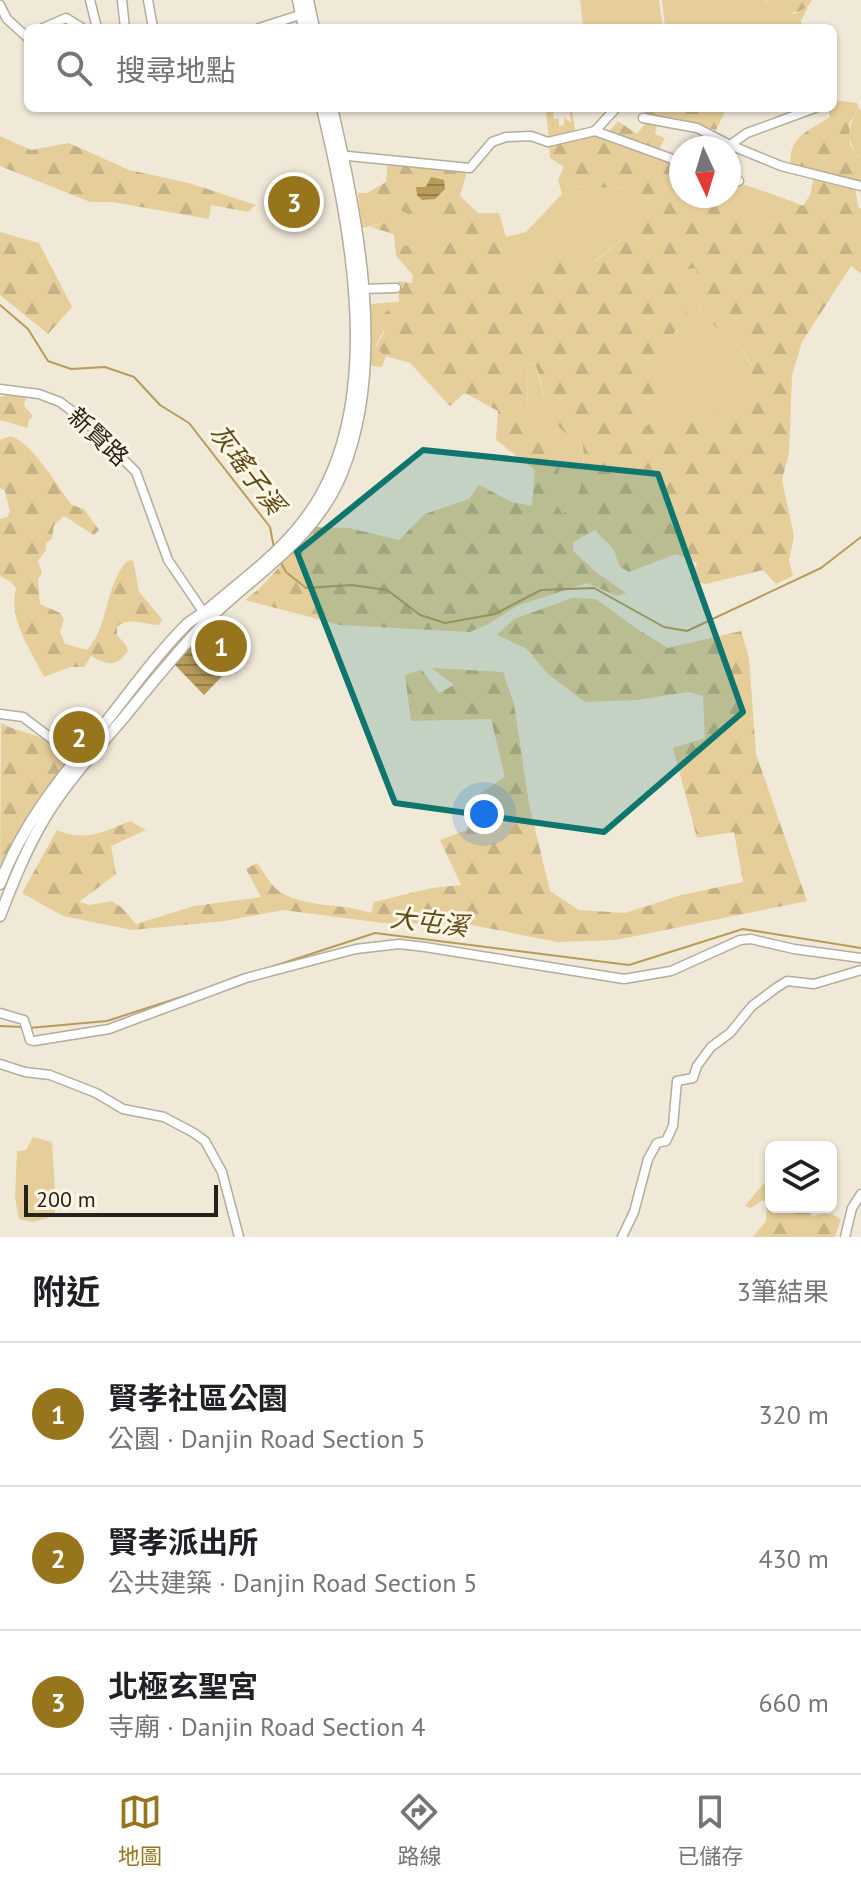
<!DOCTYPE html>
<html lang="zh-TW">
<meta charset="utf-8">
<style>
:root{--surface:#fff;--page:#f2f2f2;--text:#202124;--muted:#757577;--line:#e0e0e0;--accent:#96751d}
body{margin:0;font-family:"PT Sans","Noto Sans TC",sans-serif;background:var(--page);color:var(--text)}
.controls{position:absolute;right:24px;bottom:24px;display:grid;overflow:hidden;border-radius:12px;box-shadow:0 2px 6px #0004}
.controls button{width:72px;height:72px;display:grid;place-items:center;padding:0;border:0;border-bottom:2px solid var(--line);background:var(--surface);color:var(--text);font:40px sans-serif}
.compass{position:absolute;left:669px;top:136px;width:72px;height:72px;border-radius:50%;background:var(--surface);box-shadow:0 2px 6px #0004;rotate:176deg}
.scale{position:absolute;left:24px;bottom:20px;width:194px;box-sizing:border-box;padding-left:8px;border:4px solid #25221c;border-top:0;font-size:22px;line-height:28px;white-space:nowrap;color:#25221c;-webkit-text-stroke:6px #fef6e5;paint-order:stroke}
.you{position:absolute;left:484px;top:814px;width:28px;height:28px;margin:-20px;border:6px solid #fff;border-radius:50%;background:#1a73e8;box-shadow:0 0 0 12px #1a73e833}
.badge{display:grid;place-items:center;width:52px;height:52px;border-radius:50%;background:var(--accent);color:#fff;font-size:26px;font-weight:700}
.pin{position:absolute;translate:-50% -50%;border:4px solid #fff;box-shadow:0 2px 8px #0006}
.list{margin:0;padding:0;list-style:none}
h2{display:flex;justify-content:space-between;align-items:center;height:104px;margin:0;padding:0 32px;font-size:34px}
h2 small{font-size:26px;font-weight:400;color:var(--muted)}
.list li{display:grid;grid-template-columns:52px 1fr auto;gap:24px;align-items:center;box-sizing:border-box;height:144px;padding:0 32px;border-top:2px solid var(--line)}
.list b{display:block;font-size:30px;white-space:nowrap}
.list p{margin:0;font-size:26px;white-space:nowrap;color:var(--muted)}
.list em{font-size:26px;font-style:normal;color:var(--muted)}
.icon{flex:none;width:44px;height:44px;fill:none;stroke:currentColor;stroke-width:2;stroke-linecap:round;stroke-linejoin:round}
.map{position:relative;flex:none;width:861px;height:1237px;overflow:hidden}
.search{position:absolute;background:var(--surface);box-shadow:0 2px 6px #0004;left:24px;right:24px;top:24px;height:88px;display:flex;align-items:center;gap:20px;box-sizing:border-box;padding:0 28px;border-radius:12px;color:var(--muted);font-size:30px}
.sheet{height:536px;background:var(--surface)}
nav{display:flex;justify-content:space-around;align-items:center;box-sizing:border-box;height:112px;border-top:2px solid var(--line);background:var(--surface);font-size:22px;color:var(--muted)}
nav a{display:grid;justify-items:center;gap:4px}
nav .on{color:var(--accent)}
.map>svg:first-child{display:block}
</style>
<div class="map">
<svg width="861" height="1237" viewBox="0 0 861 1237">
<defs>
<pattern id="forest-firs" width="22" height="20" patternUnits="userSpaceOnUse" patternTransform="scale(2)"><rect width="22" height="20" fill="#e5ce9a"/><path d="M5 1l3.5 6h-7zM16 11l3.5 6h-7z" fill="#c4b184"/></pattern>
<pattern id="park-tufts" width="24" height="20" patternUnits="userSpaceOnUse" patternTransform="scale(2)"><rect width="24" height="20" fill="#e5ce9a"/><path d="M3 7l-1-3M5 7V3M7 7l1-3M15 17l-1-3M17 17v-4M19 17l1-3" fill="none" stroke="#c4b184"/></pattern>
<pattern id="water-rules" width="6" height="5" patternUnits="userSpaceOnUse" patternTransform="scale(2)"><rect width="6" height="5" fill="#b89b59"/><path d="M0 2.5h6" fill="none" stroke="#957e49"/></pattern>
</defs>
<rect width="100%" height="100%" fill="#f1e9d8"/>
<g fill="#e5ce9a">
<polygon points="580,0 659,0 663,28 583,28"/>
<polygon points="662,0 765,0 765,2 794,14 808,7 801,21 803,28 665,28"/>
<polygon points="569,108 572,108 575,131 549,138 546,112 553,110 554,119 559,119 559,126 564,125 564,118 571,122"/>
<path d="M859,108l2,3v51c-14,-23 -16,-31 -2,-54z"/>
<polygon points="558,180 570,186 630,189 639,225 595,261 547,265 529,283 506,275 497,234 485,230 478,213 499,213 506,237 526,232 562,194"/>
<polygon points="742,184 783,198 781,213 773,224 750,218 723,218 721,212 729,200 729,186 736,188"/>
<polygon points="358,193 367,193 371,197 442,229 451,240 440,255 404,245 387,222 362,228"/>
<polygon points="695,268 703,286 700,311 725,327 752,366 750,389 712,419 681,412 640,429 637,410 658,406 663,386 659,374 657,346 678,331 686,302 677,288 676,272"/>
<polygon points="399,302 375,347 386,356 382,367 370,366 368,304"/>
<path d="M535,363c10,36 11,62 48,81 1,29 2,50 -20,70l-11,-17 9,-34 -34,-50 1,-48z"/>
<polygon points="33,1137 52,1142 56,1206 54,1216 33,1222 19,1219 15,1198 17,1151 26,1150"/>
</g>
<g fill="url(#forest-firs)" fill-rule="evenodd">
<path d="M765,0h47c-10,19 -37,15 -47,0z"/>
<path d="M833,100l24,3 2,5 -10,16 1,20 11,18v20l-6,5 3,20 3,2v65l-10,-8 -49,76 -10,33 -3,78 -7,27 12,56 -5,25 4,15 -17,8 -13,-14 -57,14 -16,-4 7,-17 -21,-9 -47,18 -9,-5 -6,-17 -19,-20 -22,12v9l23,21 30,21 -9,3 -30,-13 -68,22 -31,19 -18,8 -130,-7 -95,-25 14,-11 57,-62 33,1 50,12 26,-26 44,-15 10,-14 33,17 20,4 3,-36 -39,-30 2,-29 -33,-18 -15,13 -40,-43 -24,-7 -11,-8 9,-15 -2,-18 17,-13 -1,-21 14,2 1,-8 -17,-19 -2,-22 -24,-7 17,-5 13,5 4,18 36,10 11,-15 -9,-11 -72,-32 -3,-4 19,-11 2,-22 80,8 -8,28 18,17 7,17 12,4 9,41 23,8 18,-18 26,-12 23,8 43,-36 -10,-36 -59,-3 -12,-6 6,-13 -14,-9 -2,-19 59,-5 11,-13 19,13 11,-14 -5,-12h84l-11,22 -29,-8 -29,-2 -3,14 10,4 -8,15 24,9v34h48v4l-8,12 2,6h27l23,6 8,-11 2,-15 20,8 7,-11 4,-18 -23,-10c-4,-30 16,-35 39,-50l-1,-6 -8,-3h12zM695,268l8,18 -3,25 17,17 8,-1 27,38 -2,24 -38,30 -31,-7 -41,16 -3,-18 21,-3 5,-21 -4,-12 -2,-28c14,-10 34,-21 29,-42 -3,-12 -9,-17 -10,-32zM535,363c13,38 7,60 48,81 1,29 2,50 -20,70l-11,-17 9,-34 -34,-50 1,-48z"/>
<polygon points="0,136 31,150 69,143 129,170 189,183 256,205 248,212 211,205 209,219 112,202 90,202 0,166"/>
<polygon points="0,232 39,243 72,307 48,334 0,295"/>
<polygon points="20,391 27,393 24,406 33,416 28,421 28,428 0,420 0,397"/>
<path d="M10,436c22,5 47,51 62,69l12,4 15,21 -5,5 -30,-19 -10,9 -2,14 -6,4v7l-8,11 4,12 -4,6 2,25 20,9 4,6 -4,13 5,12 22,6c23,-26 16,-60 40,-89l6,-1 6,32 23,27 -3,6c-14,0 -30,-9 -42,2v8l9,10 2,6c-13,17 -20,14 -37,5l-7,11h-14l-26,10c-13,-27 -36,-57 -28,-89l-5,-6 -11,-6v-57l7,-2 3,-5 -5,-21 -5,-3v-48z"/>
<path d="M572,598l24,1 41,30 31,19 73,-17 8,27 7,96 51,147 -191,39 -59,2 -90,-18 -84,-1 -100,-13 -58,11 -93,9 -69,-14 -41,-23 35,-63c27,12 47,2 73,-9l16,9 -35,16 5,28 -37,28 11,3 22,-4 9,6 15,17 58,-18 67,-9 -15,-28 11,-6c7,9 15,25 25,30 26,15 61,10 89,20l3,-11 58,-14 29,-3 -21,-45 27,-10 2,-29 36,-24 -14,-58 -80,2 -6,-46 17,-5 17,23 15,-8 -22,-17 71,4 11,32 15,100 21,87 29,19 46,3 56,-18 62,-13 -9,-50 -37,6 -24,-90 32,-10 -2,-42 -14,-4 -53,8 -51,2 -37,-28 -21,-25 -30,-14 17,-16z"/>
<path d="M1,723c25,14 53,9 66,39l-47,73 -20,45z"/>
<path d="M771,1183v24h38l3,10c11,-5 18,-5 29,2l-6,18h-82l13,-16 1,-16 -4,-5 -12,8 -6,-2 18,-22z"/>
</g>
<polygon fill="url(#park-tufts)" points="214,625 246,651 236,674 196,641"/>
<g fill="url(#water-rules)">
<polygon points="431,177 444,180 445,189 435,199 422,200 417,195 416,187 426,187"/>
<polygon points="196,641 229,669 204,695 174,664"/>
</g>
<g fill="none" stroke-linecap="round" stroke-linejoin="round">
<g stroke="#b89b59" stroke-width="2">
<polyline points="0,305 28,329 48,361 71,369 105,367 134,377 160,405 189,423 270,527 274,548"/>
<polyline points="280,561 286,572 306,588 352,585 387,590 420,615 445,623 495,614 541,590 594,588 664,627 687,631 821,568 861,537"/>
<polyline points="268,968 375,933 629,965 743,929 861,948"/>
<polyline points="0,1026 23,1027"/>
<polyline points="29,1028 107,1021 209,988"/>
</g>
<g stroke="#b4ac9c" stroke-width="11">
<g id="minor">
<polyline points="90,0 97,28"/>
<polyline points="122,0 125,28"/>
<polyline points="148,0 153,28"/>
<polyline points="0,5 7,19 28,38"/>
<polyline points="43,28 66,18 82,28"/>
<polyline points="259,28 306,13"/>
<polyline points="675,124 643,118 697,128 730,145 747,133 815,108"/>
<polyline points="595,131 616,108"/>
<polyline points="728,147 730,145 781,166 861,186"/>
<polyline points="338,155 470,168 492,142 506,137 531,136 548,142 595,131 681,162"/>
<polyline points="729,178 739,181"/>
<polyline points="362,289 396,288"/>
<polyline points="0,389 39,394 60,402 84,420 136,472 168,560 206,616"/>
<polyline points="0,714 23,717 81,761"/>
<polyline points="0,1013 24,1020 30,1040 34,1041 109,1029 246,978 356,949 399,944 425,947 624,979 671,971 740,940 751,939 794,949 861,958"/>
<polyline points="0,1064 25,1072 50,1075 96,1093 123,1109 164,1117 194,1133 205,1141 222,1172 239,1237"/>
<polyline points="622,1237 634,1212 648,1159 657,1143 666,1141 673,1126 677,1081 693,1078 697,1066 711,1047 730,1033 752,1006 776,988 787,981 814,984 861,970"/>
<polyline points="845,1237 852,1208 861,1194"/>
</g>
</g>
<g stroke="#b4ac9c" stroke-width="13">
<g id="major">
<polyline points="298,0 304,28"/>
<polyline points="308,0 314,28"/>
<path d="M0,884c22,-60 62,-108 102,-157 27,-34 54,-72 85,-103 6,-5 14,-9 20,-14 32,-27 68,-53 94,-86 88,-108 51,-291 21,-416"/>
<path d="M0,916c13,-34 27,-69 46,-100 21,-34 49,-65 75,-95 27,-33 53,-66 83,-97 49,-50 110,-82 138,-151 45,-110 16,-253 -10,-365"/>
</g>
</g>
<use href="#minor" stroke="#fff" stroke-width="8"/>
<use href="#major" stroke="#fff" stroke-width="10"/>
</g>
<path fill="#0f766e" fill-opacity="0.2" stroke="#0f766e" stroke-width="6" stroke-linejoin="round" d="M423,450l235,24 85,238 -139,120 -209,-29 -98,-251z"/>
<g text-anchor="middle" stroke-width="6" stroke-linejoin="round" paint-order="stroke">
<g font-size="24" fill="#25221c" stroke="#fef6e5">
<text transform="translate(98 437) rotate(43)" y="8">新賢路</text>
</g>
<g font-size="26" font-style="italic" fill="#5f4a17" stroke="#fef6e5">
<text transform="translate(247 469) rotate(53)" y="9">灰瑤子溪</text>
<text transform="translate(429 922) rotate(7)" y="9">大屯溪</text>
</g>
</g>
</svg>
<div class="controls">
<button><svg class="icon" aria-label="layers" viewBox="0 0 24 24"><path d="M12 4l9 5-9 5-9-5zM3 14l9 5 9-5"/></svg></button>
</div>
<svg class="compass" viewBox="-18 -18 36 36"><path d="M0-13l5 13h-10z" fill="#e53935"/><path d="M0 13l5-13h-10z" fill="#757577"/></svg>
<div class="scale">200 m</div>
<div class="you"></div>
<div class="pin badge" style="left:221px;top:646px">1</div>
<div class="pin badge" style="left:79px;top:737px">2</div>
<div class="pin badge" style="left:294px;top:202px">3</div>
<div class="search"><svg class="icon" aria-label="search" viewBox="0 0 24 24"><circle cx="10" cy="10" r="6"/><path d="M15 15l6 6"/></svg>搜尋地點</div>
</div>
<section class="sheet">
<h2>附近<small>3筆結果</small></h2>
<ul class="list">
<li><span class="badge">1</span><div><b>賢孝社區公園</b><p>公園 · Danjin Road Section 5</p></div><em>320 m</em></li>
<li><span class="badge">2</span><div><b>賢孝派出所</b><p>公共建築 · Danjin Road Section 5</p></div><em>430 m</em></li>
<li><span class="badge">3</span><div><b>北極玄聖宮</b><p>寺廟 · Danjin Road Section 4</p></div><em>660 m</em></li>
</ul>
</section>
<nav>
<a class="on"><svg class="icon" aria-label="map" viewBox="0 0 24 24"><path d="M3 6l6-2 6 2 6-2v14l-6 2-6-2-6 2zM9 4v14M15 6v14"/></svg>地圖</a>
<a><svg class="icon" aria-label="directions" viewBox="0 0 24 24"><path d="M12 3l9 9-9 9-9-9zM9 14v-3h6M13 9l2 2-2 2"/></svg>路線</a>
<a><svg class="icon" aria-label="saved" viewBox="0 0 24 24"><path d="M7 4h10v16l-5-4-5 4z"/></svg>已儲存</a>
</nav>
